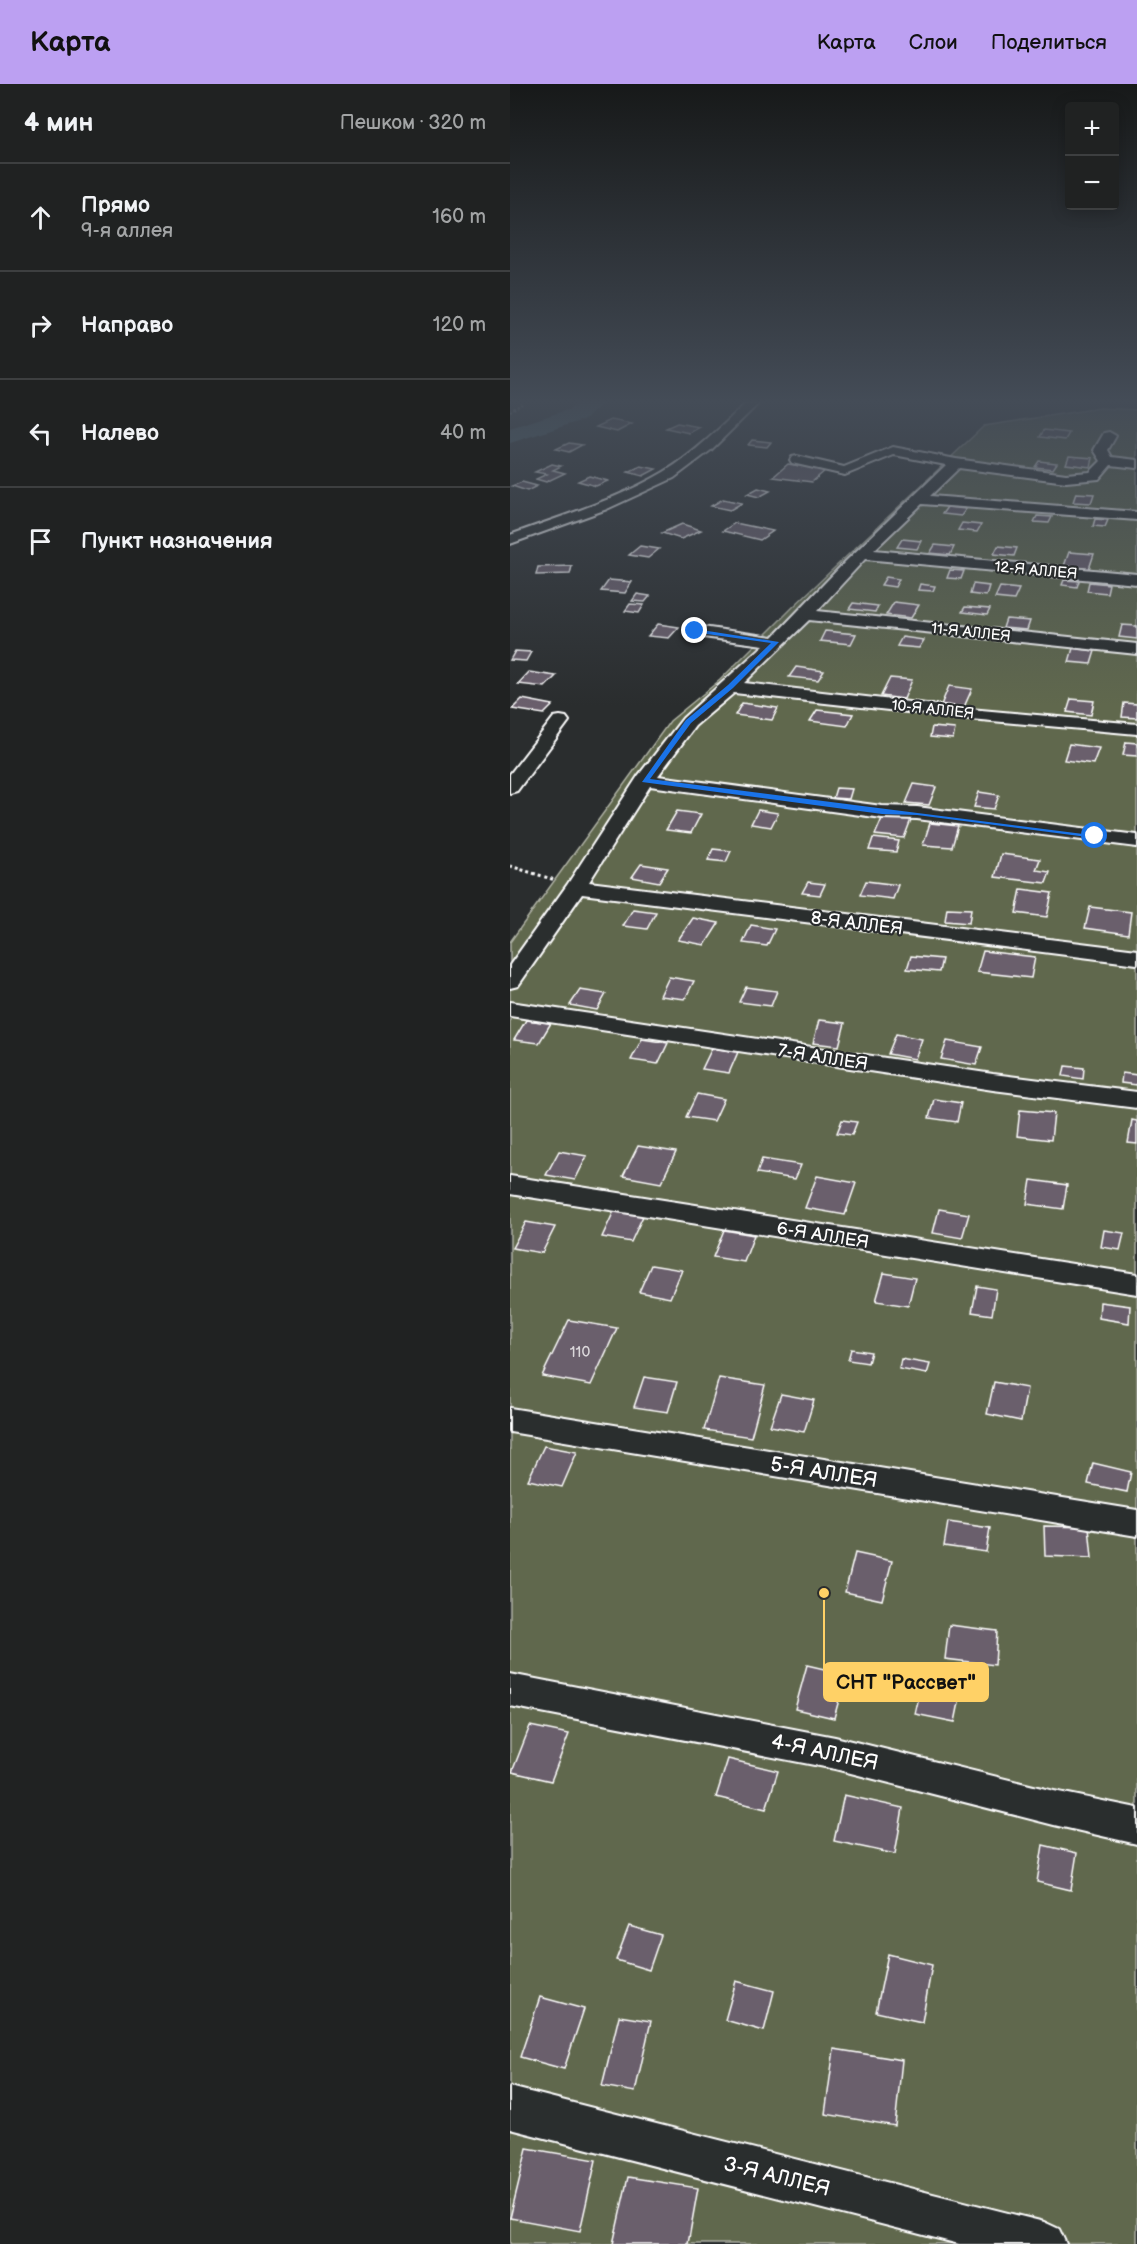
<!DOCTYPE html>
<html lang="ru">
<meta charset="utf-8">
<style>
:root{--surface:#202222;--page:#2d2f2f;--text:#f1f3f6;--muted:#a2a4a5;--line:#3d3f40;--accent:#bca0f2}
body{margin:0;font-family:"Balsamiq Sans",sans-serif;background:var(--page);color:var(--text)}
.controls{position:absolute;right:18px;top:18px;display:grid;overflow:hidden;border-radius:6px;box-shadow:0 3px 15px #0003}
.controls button{width:54px;height:54px;display:grid;place-items:center;padding:0;border:0;border-bottom:2px solid var(--line);background:var(--surface);color:var(--text);font:30px sans-serif}
.stop{position:absolute;width:18px;height:18px;margin:-14px;border:4px solid #1a73e8;border-radius:50%;background:#fff}
.stop.end{background:#1a73e8;border-color:#fff;box-shadow:0 2px 6px #0008}
.list{margin:0;padding:0;list-style:none}
h2{display:flex;justify-content:space-between;align-items:center;height:78px;margin:0;padding:0 24px;font-size:26px}
h2 small{font-size:20px;font-weight:400;color:var(--muted)}
.list li{display:grid;grid-template-columns:39px 1fr auto;gap:18px;align-items:center;box-sizing:border-box;height:108px;padding:0 24px;border-top:2px solid var(--line)}
.list b{display:block;font-size:22px;white-space:nowrap}
.list p{margin:0;font-size:20px;white-space:nowrap;color:var(--muted)}
.list em{font-size:20px;font-style:normal;color:var(--muted)}
.icon{flex:none;width:33px;height:33px;fill:none;stroke:currentColor;stroke-width:2;stroke-linecap:round;stroke-linejoin:round}
.map{position:relative;flex:none;width:627px;height:2160px;overflow:hidden}
header{display:flex;align-items:center;gap:36px;box-sizing:border-box;height:84px;padding:0 30px;background:var(--accent);color:#111}
header strong{font-size:28px}
nav{display:flex;gap:33px;margin-inline-start:auto;font-size:21px}
main{display:flex}
aside{flex:1;background:var(--surface)}
.map>svg:first-child{display:block}
</style>
<header>
<strong>Карта</strong>
<nav><a>Карта</a><a>Слои</a><a>Поделиться</a></nav>
</header>
<main>
<aside>
<h2>4 мин<small>Пешком · 320 m</small></h2>
<ul class="list">
<li><svg class="icon" aria-label="ahead" viewBox="0 0 24 24"><path d="M12 20V5M6 11l6-6 6 6"/></svg><div><b>Прямо</b><p>9-я аллея</p></div><em>160 m</em></li>
<li><svg class="icon" aria-label="right" viewBox="0 0 24 24"><path d="M7 20v-9h11M14 6l5 5-5 5"/></svg><div><b>Направо</b></div><em>120 m</em></li>
<li><svg class="icon" aria-label="left" viewBox="0 0 24 24"><path d="M17 20v-9H6M10 6l-5 5 5 5"/></svg><div><b>Налево</b></div><em>40 m</em></li>
<li><svg class="icon" aria-label="arrive" viewBox="0 0 24 24"><path d="M6 21V4h12l-3 4 3 4H6"/></svg><div><b>Пункт назначения</b></div></li>
</ul>
</aside>
<div class="map">
<svg width="627" height="2160" viewBox="0 0 627 2160">
<rect width="100%" height="100%" fill="#2a2d2e"/>
<filter id="ink" filterUnits="userSpaceOnUse"><feTurbulence type="fractalNoise" baseFrequency=".0167" numOctaves="2"/><feDisplacementMap in="SourceGraphic" scale="12" xChannelSelector="R" yChannelSelector="G"/><feConvolveMatrix kernelMatrix="1 2 1 2 8 2 1 2 1" color-interpolation-filters="sRGB"/></filter>
<g filter="url(#ink)">
<polygon fill="#61674d" stroke="#b0b3a6" stroke-width="1.5" points="590,324 627,326 627,2160 0,2160 0,858 160,637 210,596 283,523 474,342"/>
<g fill="none" stroke-linecap="round" stroke-linejoin="round">
<polygon fill="#4e6a73" fill-rule="evenodd" points="67,320 92,320 76,335 0,359 0,344 60,325"/>
</g>
<g fill="#6b5e6c" stroke="#fff" stroke-width="1.5">
<polygon points="101,336 122,340 107,348 86,343"/>
<polygon points="167,339 190,343 179,349 156,344"/>
<polygon points="534,346 559,349 555,356 530,353"/>
<polygon points="242,356 261,358 257,363 238,361"/>
<polygon points="59,359 72,361 59,368 46,365"/>
<polygon points="559,372 583,374 581,383 556,380"/>
<polygon points="529,377 547,379 543,385 525,383"/>
<polygon points="42,380 51,382 43,386 55,389 36,398 26,395 37,390 25,388"/>
<polygon points="278,380 316,386 302,398 263,393"/>
<polygon points="131,382 146,385 133,392 118,388"/>
<polygon points="79,392 98,397 86,402 68,397"/>
<polygon points="12,398 27,402 17,407 2,402"/>
<polygon points="248,404 260,407 249,413 237,410"/>
<polygon points="566,409 584,410 581,419 563,418"/>
<polygon points="213,415 232,419 220,426 201,422"/>
<polygon points="437,423 456,425 451,432 432,430"/>
<polygon points="527,432 542,433 539,439 524,438"/>
<polygon points="585,435 598,436 595,443 583,442"/>
<polygon points="225,439 263,447 250,456 213,447"/>
<polygon points="452,439 471,441 467,448 448,446"/>
<polygon points="172,440 191,446 171,455 152,449"/>
<polygon points="392,455 411,457 407,465 387,463"/>
<polygon points="425,461 444,463 440,471 420,469"/>
<polygon points="130,462 149,465 138,474 119,471"/>
<polygon points="488,462 507,464 504,472 484,470"/>
<polygon points="559,468 584,470 579,485 554,482"/>
<polygon points="62,482 60,490 26,491 28,483"/>
<polygon points="440,486 454,487 451,495 437,494"/>
<polygon points="376,493 389,495 385,503 371,501"/>
<polygon points="99,496 122,498 115,509 91,507"/>
<polygon points="554,496 569,497 567,503 552,501"/>
<polygon points="579,498 599,500 597,509 577,507"/>
<polygon points="410,500 425,502 423,507 408,506"/>
<polygon points="463,500 479,502 476,512 460,510"/>
<polygon points="490,503 509,505 504,516 485,514"/>
<polygon points="127,510 140,512 135,518 122,517"/>
<polygon points="384,518 409,521 401,534 376,531"/>
<polygon points="343,519 368,522 365,528 339,525"/>
<polygon points="120,520 134,521 129,529 115,527"/>
<polygon points="455,523 480,525 477,531 452,528"/>
<polygon points="496,535 520,537 517,546 493,544"/>
<polygon points="148,540 169,543 159,554 138,552"/>
<polygon points="612,541 627,542 627,555 609,553"/>
<polygon points="315,547 346,550 341,560 310,557"/>
<polygon points="392,553 414,556 409,564 387,562"/>
<polygon points="563,564 585,567 581,580 559,578"/>
<polygon points="5,567 21,568 16,577 0,576"/>
<polygon points="286,583 314,587 308,596 279,593"/>
<polygon points="19,588 46,592 35,603 8,600"/>
<polygon points="380,594 402,596 394,615 371,612"/>
<polygon points="439,602 462,605 454,623 431,621"/>
<polygon points="12,615 43,621 34,630 2,625"/>
<polygon points="561,615 584,617 581,631 557,628"/>
<polygon points="232,619 268,624 262,636 225,631"/>
<polygon points="614,619 627,620 627,634 612,633"/>
<polygon points="307,626 343,630 337,642 300,637"/>
<polygon points="422,643 445,645 443,655 420,653"/>
<polygon points="616,658 627,659 627,672 613,671"/>
<polygon points="559,660 589,664 583,680 554,676"/>
<polygon points="404,700 426,703 419,721 396,719"/>
<polygon points="326,704 342,705 339,715 323,714"/>
<polygon points="469,708 489,711 484,725 464,723"/>
<polygon points="248,726 268,729 261,743 241,740"/>
<polygon points="167,727 191,730 181,749 156,746"/>
<polygon points="374,730 402,733 394,754 365,751"/>
<polygon points="420,739 448,742 442,763 413,761"/>
<polygon points="363,754 389,757 386,768 359,766"/>
<polygon points="203,765 221,767 216,778 198,776"/>
<polygon points="491,770 530,775 526,786 540,788 536,799 485,793"/>
<polygon points="131,780 158,784 149,798 122,793"/>
<polygon points="356,797 388,801 383,815 350,811"/>
<polygon points="298,798 315,800 310,811 292,809"/>
<polygon points="511,805 542,809 537,833 506,829"/>
<polygon points="580,823 621,828 618,850 575,844"/>
<polygon points="437,824 461,825 459,839 435,837"/>
<polygon points="123,825 146,828 137,845 113,842"/>
<polygon points="183,834 209,839 195,861 168,856"/>
<polygon points="241,841 265,845 257,862 233,859"/>
<polygon points="473,867 525,873 521,894 467,888"/>
<polygon points="401,872 432,875 429,888 397,885"/>
<polygon points="159,893 184,897 175,915 150,912"/>
<polygon points="236,903 267,907 261,922 229,918"/>
<polygon points="70,906 96,910 87,926 60,921"/>
<polygon points="16,936 41,939 29,959 4,956"/>
<polygon points="309,936 335,939 329,962 303,959"/>
<polygon points="386,950 412,955 405,975 378,970"/>
<polygon points="132,955 158,959 148,980 121,976"/>
<polygon points="437,957 472,963 466,981 431,975"/>
<polygon points="202,964 228,968 219,989 192,985"/>
<polygon points="555,982 574,984 573,995 553,992"/>
<polygon points="612,989 627,991 627,1001 611,999"/>
<polygon points="187,1010 214,1015 204,1037 176,1033"/>
<polygon points="424,1015 451,1019 447,1038 419,1034"/>
<polygon points="510,1026 544,1029 541,1056 507,1052"/>
<polygon points="332,1036 347,1038 342,1051 327,1049"/>
<polygon points="622,1036 627,1037 627,1060 618,1059"/>
<polygon points="128,1062 166,1068 151,1099 113,1092"/>
<polygon points="49,1067 77,1072 65,1096 36,1091"/>
<polygon points="252,1075 291,1081 285,1095 247,1089"/>
<polygon points="307,1092 346,1099 335,1131 295,1124"/>
<polygon points="521,1096 557,1101 553,1125 517,1120"/>
<polygon points="429,1125 459,1130 452,1154 423,1149"/>
<polygon points="104,1127 133,1132 121,1158 92,1153"/>
<polygon points="16,1138 45,1143 32,1169 2,1164"/>
<polygon points="214,1146 244,1151 234,1178 203,1173"/>
<polygon points="594,1146 614,1149 610,1166 591,1163"/>
<polygon points="141,1181 172,1186 160,1214 129,1208"/>
<polygon points="374,1189 405,1194 398,1222 366,1217"/>
<polygon points="467,1202 486,1205 482,1231 462,1228"/>
<polygon points="590,1218 620,1222 619,1239 589,1234"/>
<polygon points="59,1236 107,1244 81,1301 32,1292"/>
<polygon points="341,1265 361,1268 358,1279 338,1276"/>
<polygon points="391,1275 420,1280 417,1290 389,1285"/>
<polygon points="134,1293 167,1298 158,1328 124,1323"/>
<polygon points="209,1294 255,1301 241,1353 194,1346"/>
<polygon points="484,1298 517,1304 511,1337 477,1330"/>
<polygon points="271,1310 304,1316 294,1348 260,1342"/>
<polygon points="34,1362 67,1368 52,1403 18,1396"/>
<polygon points="583,1379 621,1388 617,1408 578,1400"/>
<polygon points="438,1438 480,1444 476,1468 434,1462"/>
<polygon points="534,1442 579,1443 582,1474 535,1472"/>
<polygon points="345,1469 382,1477 372,1516 335,1508"/>
<polygon points="439,1541 487,1547 485,1581 435,1575"/>
<polygon points="297,1581 336,1590 324,1634 285,1625"/>
<polygon points="415,1586 454,1594 445,1638 405,1630"/>
<polygon points="20,1642 59,1650 41,1697 2,1688"/>
<polygon points="218,1675 268,1687 256,1725 206,1713"/>
<polygon points="334,1711 393,1724 385,1770 324,1757"/>
<polygon points="533,1761 567,1769 561,1806 527,1798"/>
<polygon points="119,1842 151,1851 139,1886 106,1876"/>
<polygon points="378,1870 422,1881 412,1938 366,1928"/>
<polygon points="226,1897 264,1907 254,1947 215,1936"/>
<polygon points="30,1913 74,1925 54,1985 10,1973"/>
<polygon points="109,1932 141,1937 125,2008 92,2002"/>
<polygon points="324,1965 392,1976 385,2042 315,2030"/>
<polygon points="17,2064 86,2076 70,2147 0,2134"/>
<polygon points="118,2093 188,2104 178,2160 103,2160"/>
</g>
<g fill="none" stroke-linecap="round" stroke-linejoin="round">
<g stroke="#fff" stroke-width="4">
<g id="minor">
<path d="M235,320h13l-47,46 -37,28 -67,31 -97,35v-9c51,-19 107,-35 154,-63 30,-18 56,-44 81,-68z"/>
<polygon points="599,348 606,352 598,366 602,373 627,376 627,384 601,381 589,395 556,398 449,384 420,412 627,428 627,436 412,420 364,466 627,490 627,500 355,475 307,527 627,560 627,570 299,536 234,599 460,625 627,640 627,650 460,635 224,609 185,642 148,692 372,722 407,723 627,751 627,763 407,735 372,734 140,702 79,798 627,866 627,880 72,810 8,902 0,904 0,881 57,801 128,692 173,634 254,561 185,552 177,547 179,544 185,542 263,553 336,477 436,381 384,371 335,391 282,379 280,376 282,373 287,372 334,383 383,363 446,375 556,390 580,388 591,377 584,366 594,349"/>
<polygon points="50,632 56,633 59,637 7,707 0,709 0,690 44,633"/>
<polygon points="0,918 483,990 627,1008 627,1024 483,1006 0,932"/>
<polygon points="0,1092 627,1190 627,1210 0,1110"/>
<polygon points="0,1324 627,1426 627,1452 0,1348"/>
<polygon points="0,1590 325,1653 544,1707 627,1724 627,1760 544,1741 325,1685 0,1622"/>
<polygon points="0,2003 534,2138 549,2145 556,2160 449,2160 0,2045"/>
</g>
</g>
<polyline stroke="#fff" stroke-width="2" stroke-dasharray="2 2" stroke-linecap="butt" points="0,327 12,320"/>
<polyline stroke="#fff" stroke-width="3" stroke-dasharray="3 3" stroke-linecap="butt" points="0,782 45,796"/>
<use href="#minor" fill="#2a2d2e" fill-rule="evenodd"/>
</g>
</g>
<linearGradient id="sky" x2="0" y2="1"><stop stop-color="#171919"/><stop offset="0.51" stop-color="#444c57"/><stop offset="1" stop-color="#444c57" stop-opacity="0"/></linearGradient>
<rect width="627" height="622" fill="url(#sky)"/>
<polygon fill="#1a73e8" points="185,545 269,558 223,604 181,639 140,695 589,752 585,754 407,731 372,730 132,698 176,636 218,601 261,559 183,548"/>
<g text-anchor="middle" stroke-width="4.5" stroke-linejoin="round" paint-order="stroke">
<g font-size="15" fill="#fff" stroke="#2a2d2e">
<text transform="translate(526 486) rotate(5)" y="5">12-Я АЛЛЕЯ</text>
<text transform="translate(461 548) rotate(6)" y="5">11-Я АЛЛЕЯ</text>
<text transform="translate(423 625) rotate(6)" y="5">10-Я АЛЛЕЯ</text>
</g>
<g font-size="15" fill="#dad7da">
<text x="70" y="1273">110</text>
</g>
<g font-size="18" fill="#fff" stroke="#2a2d2e">
<text transform="translate(347 839) rotate(7)" y="6">8-Я АЛЛЕЯ</text>
<text transform="translate(313 973) rotate(9)" y="6">7-Я АЛЛЕЯ</text>
<text transform="translate(313 1151) rotate(9)" y="6">6-Я АЛЛЕЯ</text>
</g>
<g font-size="21" fill="#fff" stroke="#2a2d2e">
<text transform="translate(314 1388) rotate(9)" y="7">5-Я АЛЛЕЯ</text>
<text transform="translate(315 1668) rotate(12)" y="7">4-Я АЛЛЕЯ</text>
<text transform="translate(267 2092) rotate(14)" y="7">3-Я АЛЛЕЯ</text>
</g>
</g>
<path fill="none" stroke="#ffd166" stroke-width="2" d="M314 1509L314 1598"/>
<circle fill="#ffd166" stroke="#2a2d2e" stroke-width="2" cx="314" cy="1509" r="6"/>
<rect fill="#ffd166" stroke="#ffd166" stroke-width="2" x="314" y="1579" width="164" height="38" rx="6"/>
<g font-size="20" text-anchor="middle" font-weight="bold" fill="#111">
<text x="396" y="1605">СНТ "Рассвет"</text>
</g>
</svg>
<div class="controls">
<button>+</button>
<button>−</button>
</div>
<div class="stop" style="left:585px;top:752px"></div>
<div class="stop end" style="left:185px;top:547px"></div>
</div>
</main>
